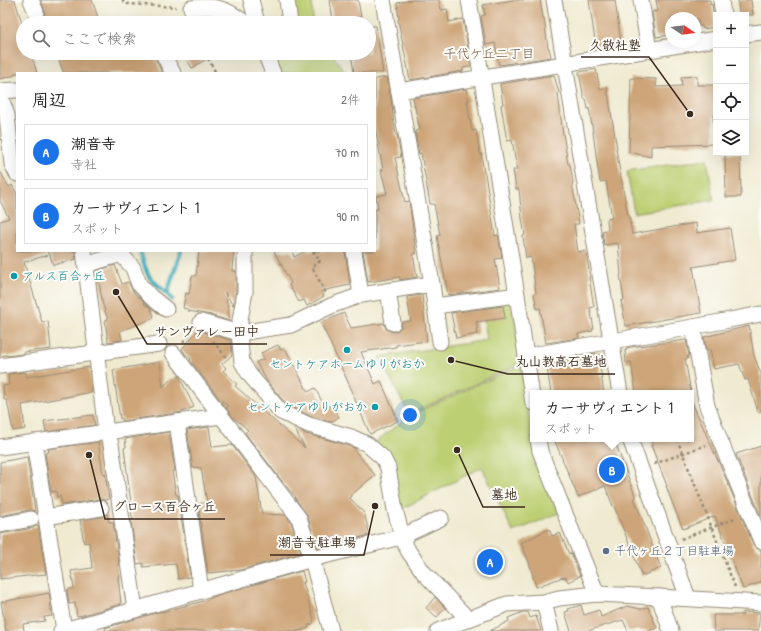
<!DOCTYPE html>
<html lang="ja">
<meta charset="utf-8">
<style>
:root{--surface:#fff;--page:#f6f6f6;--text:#222;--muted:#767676;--line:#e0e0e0;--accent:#1a73e8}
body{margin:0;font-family:"Patrick Hand","Klee One",sans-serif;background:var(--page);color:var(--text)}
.controls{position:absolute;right:12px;top:12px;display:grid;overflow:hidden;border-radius:0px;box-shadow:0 4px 16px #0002}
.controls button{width:36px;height:36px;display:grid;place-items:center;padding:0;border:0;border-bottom:1px solid var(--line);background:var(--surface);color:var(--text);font:20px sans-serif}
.compass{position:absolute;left:665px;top:12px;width:36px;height:36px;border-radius:50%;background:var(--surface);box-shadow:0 4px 16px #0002;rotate:103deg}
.you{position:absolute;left:410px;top:415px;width:14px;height:14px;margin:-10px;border:3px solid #fff;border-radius:50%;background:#1a73e8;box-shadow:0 0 0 6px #1a73e833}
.badge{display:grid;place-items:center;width:26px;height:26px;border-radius:50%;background:var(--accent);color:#fff;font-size:13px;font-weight:700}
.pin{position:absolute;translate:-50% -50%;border:2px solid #fff;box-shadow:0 1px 4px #0006}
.popup{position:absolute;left:530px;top:390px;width:164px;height:52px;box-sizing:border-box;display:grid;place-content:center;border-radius:0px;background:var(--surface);filter:drop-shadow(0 1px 3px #0005);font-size:13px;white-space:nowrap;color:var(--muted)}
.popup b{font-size:15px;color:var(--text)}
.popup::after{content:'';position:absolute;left:50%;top:100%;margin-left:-8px;border:8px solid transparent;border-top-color:var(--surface)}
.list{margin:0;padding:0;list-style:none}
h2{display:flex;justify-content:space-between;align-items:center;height:52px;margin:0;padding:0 16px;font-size:17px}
h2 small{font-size:13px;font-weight:400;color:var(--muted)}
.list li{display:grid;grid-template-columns:26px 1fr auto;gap:12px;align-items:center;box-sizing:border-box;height:56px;margin:0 8px 8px;padding:0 8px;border:1px solid var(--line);border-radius:0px}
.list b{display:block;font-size:15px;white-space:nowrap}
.list p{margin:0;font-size:13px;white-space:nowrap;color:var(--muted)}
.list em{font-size:13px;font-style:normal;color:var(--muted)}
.icon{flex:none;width:22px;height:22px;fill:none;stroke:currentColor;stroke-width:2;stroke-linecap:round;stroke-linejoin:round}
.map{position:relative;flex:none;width:761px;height:631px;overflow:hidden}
.search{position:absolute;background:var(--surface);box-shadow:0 4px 16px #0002;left:16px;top:16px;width:360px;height:44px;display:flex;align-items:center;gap:10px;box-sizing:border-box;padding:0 14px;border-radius:22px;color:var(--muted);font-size:15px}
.panel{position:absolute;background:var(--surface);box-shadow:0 4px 16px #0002;left:16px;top:72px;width:360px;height:180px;border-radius:0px}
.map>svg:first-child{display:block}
</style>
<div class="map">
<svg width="761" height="631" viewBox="0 0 761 631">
<rect width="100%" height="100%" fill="#fdfcf7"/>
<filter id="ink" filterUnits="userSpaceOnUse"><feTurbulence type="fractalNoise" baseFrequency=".025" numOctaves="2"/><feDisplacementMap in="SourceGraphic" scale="8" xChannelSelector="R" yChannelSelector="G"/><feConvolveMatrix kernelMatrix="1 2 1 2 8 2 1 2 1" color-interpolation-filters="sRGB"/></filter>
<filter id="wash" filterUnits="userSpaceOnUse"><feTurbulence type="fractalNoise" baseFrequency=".012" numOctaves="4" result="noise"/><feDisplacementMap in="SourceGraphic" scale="16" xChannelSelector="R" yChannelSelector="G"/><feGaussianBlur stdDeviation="0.9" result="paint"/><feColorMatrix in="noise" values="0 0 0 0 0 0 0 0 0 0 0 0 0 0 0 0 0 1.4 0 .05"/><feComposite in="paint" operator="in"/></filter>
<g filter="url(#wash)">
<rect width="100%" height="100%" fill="#efead0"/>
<g fill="#bccf72" stroke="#7c7c48">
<polygon points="290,0 312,0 313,23 292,23"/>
<polygon points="271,53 331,53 346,73 279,73"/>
<polygon points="707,159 714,200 634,213 627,171"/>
<polygon points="506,301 512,305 521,363 409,414 379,357 487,340 482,305"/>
<polygon points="521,365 533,443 559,513 513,532 482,467 398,511 373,444 410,415"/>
</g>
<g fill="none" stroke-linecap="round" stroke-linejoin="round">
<g stroke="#3eacbb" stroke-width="4.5">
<path d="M140,251c2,7 5,18 9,25 6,9 16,14 23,23"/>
<polyline points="167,293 181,251"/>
</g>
</g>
<g id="blocks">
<g fill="#cea579">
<polygon points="0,0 15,0 23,27 23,53 31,53 37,73 15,73 15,75 0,79"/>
<polygon points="41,0 92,0 100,23 76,23 74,18 60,23 44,23 42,18 45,14 44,9"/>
<polygon points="330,0 358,0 361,17 333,21"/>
<polygon points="411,0 439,0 441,10 447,9 449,22 463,19 471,66 463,68 463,71 410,80 398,20 399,20 397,3"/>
<polygon points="513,0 540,0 543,18 544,18 548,48 549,48 551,57 499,65 495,43 486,45 481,16 485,15 483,5"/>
<polygon points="589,0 615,0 621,43 596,47"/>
<polygon points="656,0 710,0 710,5 712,4 715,27 703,29 702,26 699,26 698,19 695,19 695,18 693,18 693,16 680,18 671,18 671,35 656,37 652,12 658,11"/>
<polygon points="738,0 751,0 753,15 739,15"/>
<polygon points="369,26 376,26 383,73 354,73 351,53 369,53"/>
<polygon points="56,53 153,53 162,73 64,73"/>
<polygon points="183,53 216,53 192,68"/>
<polygon points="596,69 600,89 607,87 617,149 616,149 628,216 629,216 632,234 696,223 697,233 730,228 735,260 693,267 701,313 626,326 621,301 624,300 620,275 621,275 618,243 604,245 602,231 608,230 607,219 612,218 606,181 600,182 597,162 593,132 589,108 588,109 586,99 584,99 579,72"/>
<polygon points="554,75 559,93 558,93 562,127 568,164 570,164 573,183 572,183 579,224 574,224 578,252 586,251 590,277 589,277 594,307 590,308 594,329 592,329 593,331 578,334 579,338 546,343 540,308 537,309 534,294 536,293 531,257 526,258 523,236 525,235 522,219 519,189 516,189 513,170 517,170 512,140 507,141 501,105 503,104 500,84"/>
<polygon points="697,76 697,85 716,85 716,116 713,115 714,144 651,146 651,157 629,152 631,78 656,79 656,87 682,86 681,77"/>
<polygon points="387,77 392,104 393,118 396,135 397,135 401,157 395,158 405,202 409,201 413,229 416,254 413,254 417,277 400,280 400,277 368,282 363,251 375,251 375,210 378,209 376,196 387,194 381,170 383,170 376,132 375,132 375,79"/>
<polygon points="466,89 469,101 467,101 472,131 476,130 480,153 481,153 484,173 485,173 495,236 498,235 502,258 495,259 500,288 448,295 437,236 440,235 434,204 430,204 421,153 419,154 415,131 420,130 413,98"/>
<polygon points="725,153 740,153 741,197 726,197"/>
<polygon points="0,171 9,187 12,185 17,194 17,251 48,251 48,255 24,262 42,322 48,321 51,349 24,352 24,354 7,356 7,355 0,356 0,221 9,218 0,201"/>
<polygon points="49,251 75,251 76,259 53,265"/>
<polygon points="199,251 234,251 232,268 232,271 236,271 236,291 233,306 225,292 230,321 210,315 211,315 188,311 187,309 183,308 186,293 189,294 192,276 196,276"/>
<polygon points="274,251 292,251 294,257 306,251 345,251 350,285 321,291 324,296 307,306 304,300 299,302 289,285 291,283"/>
<polygon points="115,265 122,284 128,282 134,293 144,302 145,305 146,305 151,308 154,318 120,331 122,340 108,342 105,320 108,320 103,305 99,282 97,282 96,271"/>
<polygon points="422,295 427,341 396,345 396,347 361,352 375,384 381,381 398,421 370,434 352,393 353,393 321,323 344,313 351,328 384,323 386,329 390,331 395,332 398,330 401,327 402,322 411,321 407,297"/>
<polygon points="503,306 505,318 476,322 478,334 456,338 451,313"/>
<polygon points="749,326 754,356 761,374 761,411 758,412 748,379 745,380 739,364 714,369 710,350 706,351 704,337"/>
<polygon points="198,330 231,340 232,355 222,364 226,368 223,371 237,384 235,386 305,448 294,428 306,434 348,445 356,449 355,451 375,475 350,496 351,497 350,498 364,513 370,535 318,548 307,515 295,498 296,497 285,485 245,433 248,430 231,415 226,408 228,406 219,398 190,360 191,359 185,354 182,349"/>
<polygon points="686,340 689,356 687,356 688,359 685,359 691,393 636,393 631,362 626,363 625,350 627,350 627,348 631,347"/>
<polygon points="278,345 281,350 285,348 308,392 315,388 326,409 331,405 339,417 331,422 312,417 287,405 267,381 256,362 264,359 261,353"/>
<polygon points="596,353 596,355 600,354 602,367 600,367 604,393 551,393 546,362"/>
<polygon points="160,362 163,387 170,380 179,376 194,407 182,412 123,421 122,418 120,419 113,370"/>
<polygon points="89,367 92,392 22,405 25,429 13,431 7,400 4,400 3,386 9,385 8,374 26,372 26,377"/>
<polygon points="691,400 718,461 718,460 753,544 756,548 761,550 761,582 743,589 715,516 683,529 672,502 666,486 667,486 651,445 653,445 650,439 691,439"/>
<polygon points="93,415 95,425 46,432 44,421"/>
<polygon points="209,427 212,447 232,445 256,477 262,514 286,515 291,522 301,553 240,570 208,573 198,504 207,502 201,468 198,468 198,467 193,468 187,430"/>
<polygon points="169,432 175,471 172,471 176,495 178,495 190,577 178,579 176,564 143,567 143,563 137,564 131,520 133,520 131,511 132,511 124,448 126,447 125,439"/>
<polygon points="554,439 614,439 636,498 634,498 661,568 642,576 614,506 613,506 605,486 578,497"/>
<polygon points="98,442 103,474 105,473 109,499 105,500 100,499 62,505 60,496 57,497 56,491 51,492 45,453 49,452 48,449"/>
<polygon points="761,446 761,517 736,454"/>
<polygon points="27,457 35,511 29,510 0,516 0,462"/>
<polygon points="107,514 109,522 113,522 119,565 117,565 119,577 118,577 121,604 83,615 77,616 75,603 69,604 67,590 74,588 71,571 92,568 89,542 84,543 80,520 102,517"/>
<polygon points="38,525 46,574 0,579 0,534 33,528"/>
<polygon points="549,529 552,536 560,533 569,554 571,553 580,576 568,582 566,577 563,578 563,577 536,587 529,562 521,543"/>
<polygon points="302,571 305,582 303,582 314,620 313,621 313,624 308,625 309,628 298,631 106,631 105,628 162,611 162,612 207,600 206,600 221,594"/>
<polygon points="49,593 52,616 44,617 45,621 23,624 24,631 6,631 1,602"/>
<polygon points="435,597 445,608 437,617 426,608"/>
<polygon points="581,605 584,615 599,610 601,617 627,606 641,609 648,607 657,628 649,631 628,631 623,620 587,631 571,631 565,612 569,611 568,609"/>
<polygon points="523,612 528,612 530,618 536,616 541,631 490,631 509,621 508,618"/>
<polygon points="743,612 760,613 758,631 714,631 713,615 743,615"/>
</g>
</g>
</g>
<g filter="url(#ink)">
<use href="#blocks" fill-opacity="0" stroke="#958a77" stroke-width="1"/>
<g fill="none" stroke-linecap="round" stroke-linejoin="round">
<g stroke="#958a77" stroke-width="17">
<g id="minor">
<polyline points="31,0 36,12"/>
<polyline points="251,0 257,23"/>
<polyline points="287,0 290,23"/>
<polyline points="383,0 432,284 440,342"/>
<polyline points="469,0 517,295 533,403"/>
<polyline points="554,0 620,393"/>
<polyline points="641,0 649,50"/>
<polyline points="721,0 723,15"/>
<path d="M191,8c24,-3 35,0 54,15"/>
<polyline points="746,34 761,32"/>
<polyline points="162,53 165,58 173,73"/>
<polyline points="265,53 273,73"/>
<polyline points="0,91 17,90"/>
<polyline points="399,91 716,39"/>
<polyline points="0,95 7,115 12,164 17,174"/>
<polyline points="84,251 106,432 111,444 135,610"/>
<polyline points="245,251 245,292 240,320 239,333 242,362 249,374 281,412 309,425 351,437 367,444 383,458 388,468 395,510 400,528 401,537 409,552 424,573 468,619"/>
<polyline points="354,251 361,295"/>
<polyline points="86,265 121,254 133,268 139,284 151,297 166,309"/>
<polyline points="388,291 393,323"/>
<polyline points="435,306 517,295"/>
<polyline points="201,322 239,333 291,325 333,305 361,295 432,284"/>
<polyline points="693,327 707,406 720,440 761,541"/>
<polyline points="173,353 299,518 312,559 331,631"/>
<polyline points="526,356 693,327 761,314"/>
<polyline points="0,366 159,344"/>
<polyline points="177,422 201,591"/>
<polyline points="538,439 540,451 597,594"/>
<polyline points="630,439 688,598"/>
<polyline points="34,442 64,630"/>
<polyline points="0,447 221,416"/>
<polyline points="46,517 101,508"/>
<polyline points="0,525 31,519"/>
<polyline points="659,597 671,631"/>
<polyline points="544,602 551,631"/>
<polyline points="61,631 312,559 401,537 441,518"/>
<polyline points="438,631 507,604 544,602 559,598 597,594 659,597 761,603"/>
</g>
</g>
<g stroke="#958a77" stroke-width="2.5" stroke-dasharray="3 3" stroke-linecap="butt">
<polyline points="122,0 128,4 176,7"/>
<polyline points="205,53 216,73"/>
<polyline points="313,251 320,261 312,267 326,293"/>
<polyline points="213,341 226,357"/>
<polyline points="183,342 191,333"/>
<polyline points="677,439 735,587"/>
<polyline points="654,464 706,445"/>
<polyline points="681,539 736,518"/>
</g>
<use href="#minor" stroke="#fff" stroke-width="15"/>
</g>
</g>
<g fill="#0f9aa8" stroke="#fdfcf7" stroke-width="1.5">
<circle cx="14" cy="276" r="4"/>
<circle cx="347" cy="350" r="4"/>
<circle cx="375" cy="407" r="4"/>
</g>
<circle fill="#5c6f8a" stroke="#fdfcf7" stroke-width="1.5" cx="606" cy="551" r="4"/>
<g text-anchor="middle" stroke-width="4" stroke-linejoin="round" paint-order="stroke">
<g font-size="12" fill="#0d838f" stroke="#fdfcf7" text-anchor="start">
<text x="22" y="280">アルス百合ヶ丘</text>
<text x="347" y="368" text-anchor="middle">セントケアホームゆりがおか</text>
<text x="367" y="411" text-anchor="end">セントケアゆりがおか</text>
</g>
<g font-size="12" fill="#4e5e75" stroke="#fdfcf7" text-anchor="start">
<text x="614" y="555">千代ヶ丘２丁目駐車場</text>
</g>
<g font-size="13" fill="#6e553e" stroke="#fdfcf7">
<text x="489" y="58">千代ケ丘二丁目</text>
</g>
</g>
<path fill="none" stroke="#3b2a1e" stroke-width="1.5" d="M690 114L649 57H581M116 292L147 344H267M451 360L508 374H615M457 450L483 507H525M89 455L105 519H225M375 506L364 555H270"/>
<g fill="#3b2a1e" stroke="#fdfcf7" stroke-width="1.5">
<circle cx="690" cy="114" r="4"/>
<circle cx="116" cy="292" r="4"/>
<circle cx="451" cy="360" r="4"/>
<circle cx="457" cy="450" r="4"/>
<circle cx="89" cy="455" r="4"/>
<circle cx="375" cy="506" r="4"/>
</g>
<g font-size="13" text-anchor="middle" font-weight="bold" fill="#3b2a1e" stroke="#fdfcf7" stroke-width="4" stroke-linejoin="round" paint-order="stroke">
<text x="615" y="50">久敬社塾</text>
<text x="207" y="336">サンヴァレー田中</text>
<text x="561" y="366">丸山教高石墓地</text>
<text x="504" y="499">墓地</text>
<text x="165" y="511">グロース百合ヶ丘</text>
<text x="317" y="547">潮音寺駐車場</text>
</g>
</svg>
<div class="controls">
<button>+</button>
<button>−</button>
<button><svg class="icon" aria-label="locate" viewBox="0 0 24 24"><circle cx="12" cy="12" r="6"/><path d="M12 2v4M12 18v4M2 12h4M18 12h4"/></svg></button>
<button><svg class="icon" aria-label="layers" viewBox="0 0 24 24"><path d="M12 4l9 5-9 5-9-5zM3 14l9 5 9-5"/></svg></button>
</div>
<svg class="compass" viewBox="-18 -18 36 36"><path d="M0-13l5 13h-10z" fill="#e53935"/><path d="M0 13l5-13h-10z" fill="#767676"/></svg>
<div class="you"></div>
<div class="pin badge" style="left:490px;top:562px">A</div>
<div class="pin badge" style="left:612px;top:470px">B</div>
<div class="popup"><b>カーサヴィエント１</b>スポット</div>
<div class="search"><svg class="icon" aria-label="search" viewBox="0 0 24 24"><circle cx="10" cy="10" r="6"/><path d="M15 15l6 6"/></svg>ここで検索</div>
<section class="panel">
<h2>周辺<small>2件</small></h2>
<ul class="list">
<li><span class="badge">A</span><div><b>潮音寺</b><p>寺社</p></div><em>70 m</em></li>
<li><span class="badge">B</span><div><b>カーサヴィエント１</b><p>スポット</p></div><em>90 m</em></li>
</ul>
</section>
</div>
